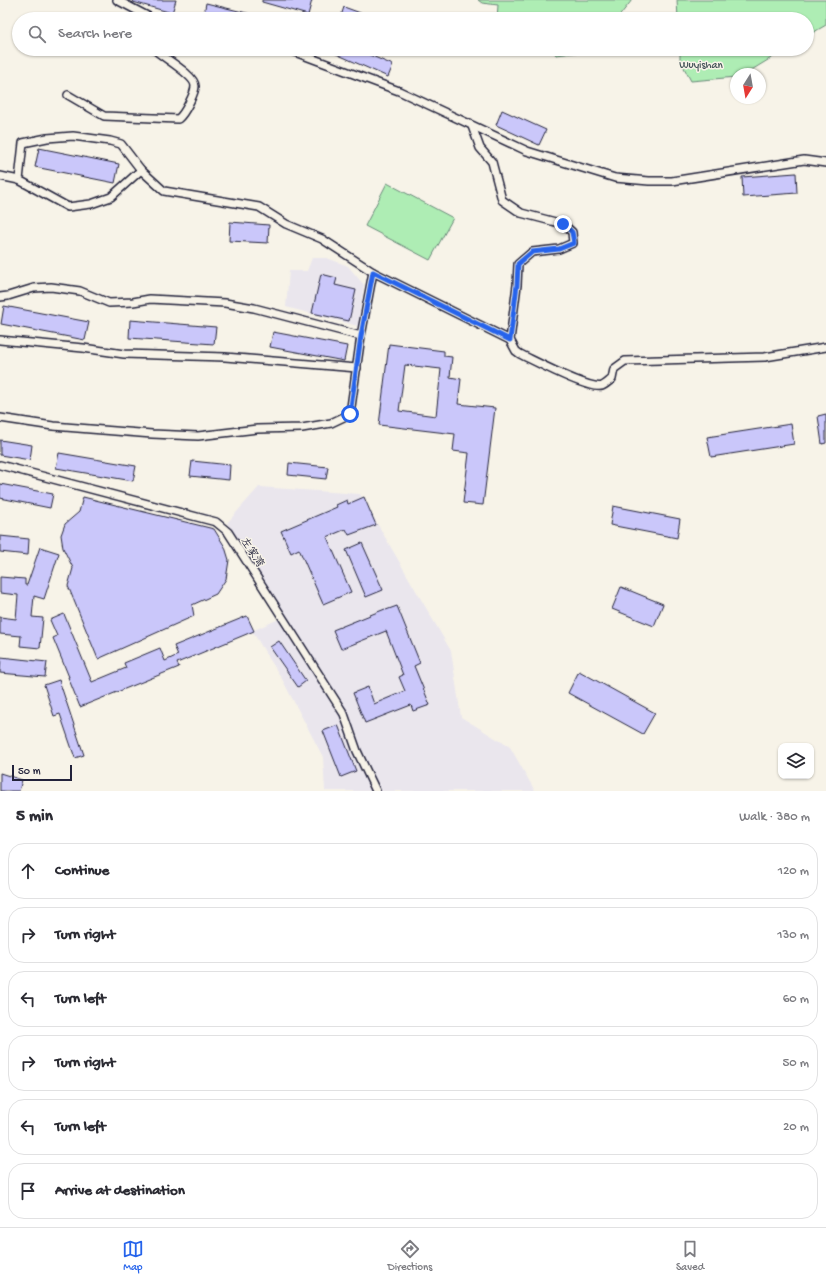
<!DOCTYPE html>
<meta charset="utf-8">
<style>
:root{--surface:#fff;--page:#f2f2f3;--text:#2b2b33;--muted:#7c7c81;--line:#e1e1e2;--accent:#2563eb}
body{margin:0;font-family:"Gochi Hand","LXGW WenKai TC",sans-serif;background:var(--page);color:var(--text)}
.controls{position:absolute;right:12px;bottom:12px;display:grid;overflow:hidden;border-radius:8px;box-shadow:0 1px 3px #0004}
.controls button{width:36px;height:36px;display:grid;place-items:center;padding:0;border:0;border-bottom:1px solid var(--line);background:var(--surface);color:var(--text);font:20px sans-serif}
.compass{position:absolute;left:730px;top:68px;width:36px;height:36px;border-radius:50%;background:var(--surface);box-shadow:0 1px 3px #0004;rotate:191deg}
.scale{position:absolute;left:12px;bottom:10px;width:60px;box-sizing:border-box;padding-left:4px;border:2px solid #22223b;border-top:0;font-size:11px;line-height:14px;white-space:nowrap;color:#22223b;-webkit-text-stroke:3px #f7f3e8;paint-order:stroke}
.stop{position:absolute;width:12px;height:12px;margin:-9px;border:3px solid #2563eb;border-radius:50%;background:#fff}
.stop.end{background:#2563eb;border-color:#fff;box-shadow:0 1px 4px #0008}
.list{margin:0;padding:0;list-style:none}
h2{display:flex;justify-content:space-between;align-items:center;height:52px;margin:0;padding:0 16px;font-size:17px}
h2 small{font-size:13px;font-weight:400;color:var(--muted)}
.list li{display:grid;grid-template-columns:26px 1fr auto;gap:12px;align-items:center;box-sizing:border-box;height:56px;margin:0 8px 8px;padding:0 8px;border:1px solid var(--line);border-radius:16px}
.list b{display:block;font-size:15px;white-space:nowrap}
.list em{font-size:13px;font-style:normal;color:var(--muted)}
.icon{flex:none;width:22px;height:22px;fill:none;stroke:currentColor;stroke-width:2;stroke-linecap:round;stroke-linejoin:round}
.map{position:relative;flex:none;width:826px;height:791px;overflow:hidden}
.search{position:absolute;background:var(--surface);box-shadow:0 1px 3px #0004;left:12px;right:12px;top:12px;height:44px;display:flex;align-items:center;gap:10px;box-sizing:border-box;padding:0 14px;border-radius:22px;color:var(--muted);font-size:15px}
.sheet{height:436px;background:var(--surface)}
nav{display:flex;justify-content:space-around;align-items:center;box-sizing:border-box;height:56px;border-top:1px solid var(--line);background:var(--surface);font-size:11px;color:var(--muted)}
nav a{display:grid;justify-items:center;gap:2px}
nav .on{color:var(--accent)}
.map>svg:first-child{display:block}
</style>
<div class="map">
<svg width="826" height="791" viewBox="0 0 826 791">
<rect width="100%" height="100%" fill="#f7f3e8"/>
<filter id="ink" filterUnits="userSpaceOnUse"><feTurbulence type="fractalNoise" baseFrequency=".025" numOctaves="2"/><feDisplacementMap in="SourceGraphic" scale="8" xChannelSelector="R" yChannelSelector="G"/><feConvolveMatrix kernelMatrix="1 2 1 2 8 2 1 2 1" color-interpolation-filters="sRGB"/></filter>
<g filter="url(#ink)">
<g fill="#eae6ed">
<polygon points="312,258 327,258 348,266 364,285 358,326 286,307 289,271 307,271"/>
<polygon points="259,487 360,494 451,651 461,717 510,747 535,791 325,791 323,757 282,679 252,631 279,619 227,523"/>
</g>
<g fill="#aeedb4" stroke="#688878">
<polygon points="478,0 632,0 617,19 497,19 498,5 482,3"/>
<polygon points="677,0 826,0 826,25 807,36 807,19 678,19"/>
<polygon points="552,49 591,49 590,51 556,55"/>
<polygon points="680,49 786,49 745,74 736,74 736,77 691,81 680,60"/>
<polygon points="387,183 453,218 430,260 365,226"/>
</g>
<g fill="#cac7fa" stroke="#22223b" fill-rule="evenodd">
<polygon points="134,0 176,0 172,13 133,2"/>
<polygon points="262,0 312,0 308,15 262,2"/>
<polygon points="206,3 263,17 262,19 203,19"/>
<polygon points="344,7 374,18 374,19 340,19"/>
<polygon points="325,49 356,49 393,65 388,77"/>
<polygon points="502,110 546,130 539,145 496,125"/>
<polygon points="39,148 119,164 115,183 35,167"/>
<polygon points="796,173 797,193 743,197 742,177"/>
<polygon points="230,222 269,225 268,243 229,241"/>
<polygon points="321,274 337,278 335,285 356,290 349,321 312,313"/>
<polygon points="4,306 89,322 85,340 1,324"/>
<polygon points="130,320 216,327 214,344 129,338"/>
<polygon points="273,332 347,346 344,361 270,347"/>
<path d="M389,344l55,7v5l8,1 -2,20 11,2 -3,25 37,4 -12,97 -20,-2 6,-50 -16,-2 2,-17 -76,-9zM405,365l36,4 -5,47 -37,-5z"/>
<polygon points="826,414 826,443 822,444 818,416"/>
<polygon points="791,424 794,444 711,457 707,437"/>
<polygon points="0,440 32,445 30,460 0,455"/>
<polygon points="59,453 136,466 133,481 56,468"/>
<polygon points="192,461 230,465 229,480 190,476"/>
<polygon points="289,463 328,467 326,479 288,475"/>
<polygon points="0,484 53,494 50,508 0,498"/>
<polygon points="83,497 214,529 225,547 229,560 226,579 216,594 192,605 194,616 98,659 68,586 73,568 63,548 61,535 65,524 79,512"/>
<polygon points="364,497 376,525 349,535 346,529 327,537 351,592 323,604 299,549 291,553 281,531 337,507 336,505 347,500 348,504"/>
<polygon points="613,506 680,519 677,538 610,525"/>
<polygon points="0,536 29,539 28,555 0,552"/>
<polygon points="362,543 383,590 366,597 346,550"/>
<polygon points="40,547 59,553 44,599 34,596 32,617 43,618 40,648 20,646 21,636 0,634 0,617 16,619 18,595 0,593 0,577 25,579 25,585 27,585"/>
<polygon points="621,587 663,604 654,626 612,609"/>
<polygon points="397,606 420,663 414,666 430,705 413,711 411,705 365,723 353,693 368,687 374,704 405,691 399,677 403,675 386,631 341,649 333,630 385,609 386,610"/>
<polygon points="64,614 92,682 126,668 124,663 160,648 165,661 178,655 174,646 247,616 254,631 177,663 179,667 80,707 68,677 69,677 53,638 57,636 50,620"/>
<polygon points="279,641 306,681 298,687 270,647"/>
<polygon points="1,657 47,662 45,677 0,673"/>
<polygon points="579,671 655,713 643,734 568,693"/>
<polygon points="59,680 84,755 75,758 60,714 54,716 44,685"/>
<polygon points="338,725 356,771 341,777 323,731"/>
<polygon points="0,773 22,780 19,791 0,791"/>
</g>
<g fill="none" stroke-linecap="round" stroke-linejoin="round">
<g stroke="#22223b" stroke-width="10">
<g id="minor">
<polyline points="117,0 153,19"/>
<polyline points="287,49 399,91 527,151 615,178 649,181 672,181 804,160 826,163"/>
<path d="M68,95l36,21 74,3c6,-5 9,-12 12,-18 2,-4 5,-10 5,-15 0,-11 -33,-29 -41,-37"/>
<path d="M472,126l8,22 12,14 10,38 19,13 42,11 9,8 1,11 -14,6 -27,3 -14,12 -1,21 -7,55 6,11 4,3c15,7 69,36 82,32 3,-1 7,-5 10,-7l2,-10 11,-8 140,-4 61,-10"/>
<polyline points="0,176 19,180 68,207 91,204 111,197 141,170"/>
<polyline points="19,180 23,143 47,138 73,136 110,141 121,144 141,170 164,191 259,207 286,224 322,239 373,272 510,340"/>
<polyline points="0,297 8,296 34,288 51,287 80,291 109,303 133,302 150,299 225,303 254,308 361,336"/>
<polyline points="0,340 83,348 124,354 225,357 357,368"/>
<polyline points="0,418 53,426 152,434 198,436 257,429 302,428 331,423 350,414 361,336 373,272"/>
<polyline points="0,465 216,522 228,532 344,714 357,751 376,791"/>
</g>
</g>
<use href="#minor" stroke="#f7f3e8" stroke-width="7"/>
</g>
</g>
<g fill="none" stroke-linecap="round" stroke-linejoin="round" filter="url(#ink)">
<polyline stroke="#2563eb" stroke-width="5" points="350,414 361,336 373,272 510,340 517,285 518,264 532,252 559,249 574,243 572,232 563,224"/>
</g>
<g text-anchor="middle" stroke-width="3" stroke-linejoin="round" paint-order="stroke">
<g font-size="11" fill="#455559" stroke="#f7f3e8">
<text x="701" y="68">Wuyishan</text>
</g>
<g font-size="11" fill="#22223b" stroke="#f7f3e8">
<text transform="translate(253 552) rotate(57)" y="4">左家湾</text>
</g>
</g>
</svg>
<div class="controls">
<button><svg class="icon" aria-label="layers" viewBox="0 0 24 24"><path d="M12 4l9 5-9 5-9-5zM3 14l9 5 9-5"/></svg></button>
</div>
<svg class="compass" viewBox="-18 -18 36 36"><path d="M0-13l5 13h-10z" fill="#e53935"/><path d="M0 13l5-13h-10z" fill="#7c7c81"/></svg>
<div class="scale">50 m</div>
<div class="stop" style="left:350px;top:414px"></div>
<div class="stop end" style="left:563px;top:224px"></div>
<div class="search"><svg class="icon" aria-label="search" viewBox="0 0 24 24"><circle cx="10" cy="10" r="6"/><path d="M15 15l6 6"/></svg>Search here</div>
</div>
<section class="sheet">
<h2>5 min<small>Walk · 380 m</small></h2>
<ul class="list">
<li><svg class="icon" aria-label="ahead" viewBox="0 0 24 24"><path d="M12 20V5M6 11l6-6 6 6"/></svg><div><b>Continue</b></div><em>120 m</em></li>
<li><svg class="icon" aria-label="right" viewBox="0 0 24 24"><path d="M7 20v-9h11M14 6l5 5-5 5"/></svg><div><b>Turn right</b></div><em>130 m</em></li>
<li><svg class="icon" aria-label="left" viewBox="0 0 24 24"><path d="M17 20v-9H6M10 6l-5 5 5 5"/></svg><div><b>Turn left</b></div><em>60 m</em></li>
<li><svg class="icon" aria-label="right" viewBox="0 0 24 24"><path d="M7 20v-9h11M14 6l5 5-5 5"/></svg><div><b>Turn right</b></div><em>50 m</em></li>
<li><svg class="icon" aria-label="left" viewBox="0 0 24 24"><path d="M17 20v-9H6M10 6l-5 5 5 5"/></svg><div><b>Turn left</b></div><em>20 m</em></li>
<li><svg class="icon" aria-label="arrive" viewBox="0 0 24 24"><path d="M6 21V4h12l-3 4 3 4H6"/></svg><div><b>Arrive at destination</b></div></li>
</ul>
</section>
<nav>
<a class="on"><svg class="icon" aria-label="map" viewBox="0 0 24 24"><path d="M3 6l6-2 6 2 6-2v14l-6 2-6-2-6 2zM9 4v14M15 6v14"/></svg>Map</a>
<a><svg class="icon" aria-label="directions" viewBox="0 0 24 24"><path d="M12 3l9 9-9 9-9-9zM9 14v-3h6M13 9l2 2-2 2"/></svg>Directions</a>
<a><svg class="icon" aria-label="saved" viewBox="0 0 24 24"><path d="M7 4h10v16l-5-4-5 4z"/></svg>Saved</a>
</nav>
